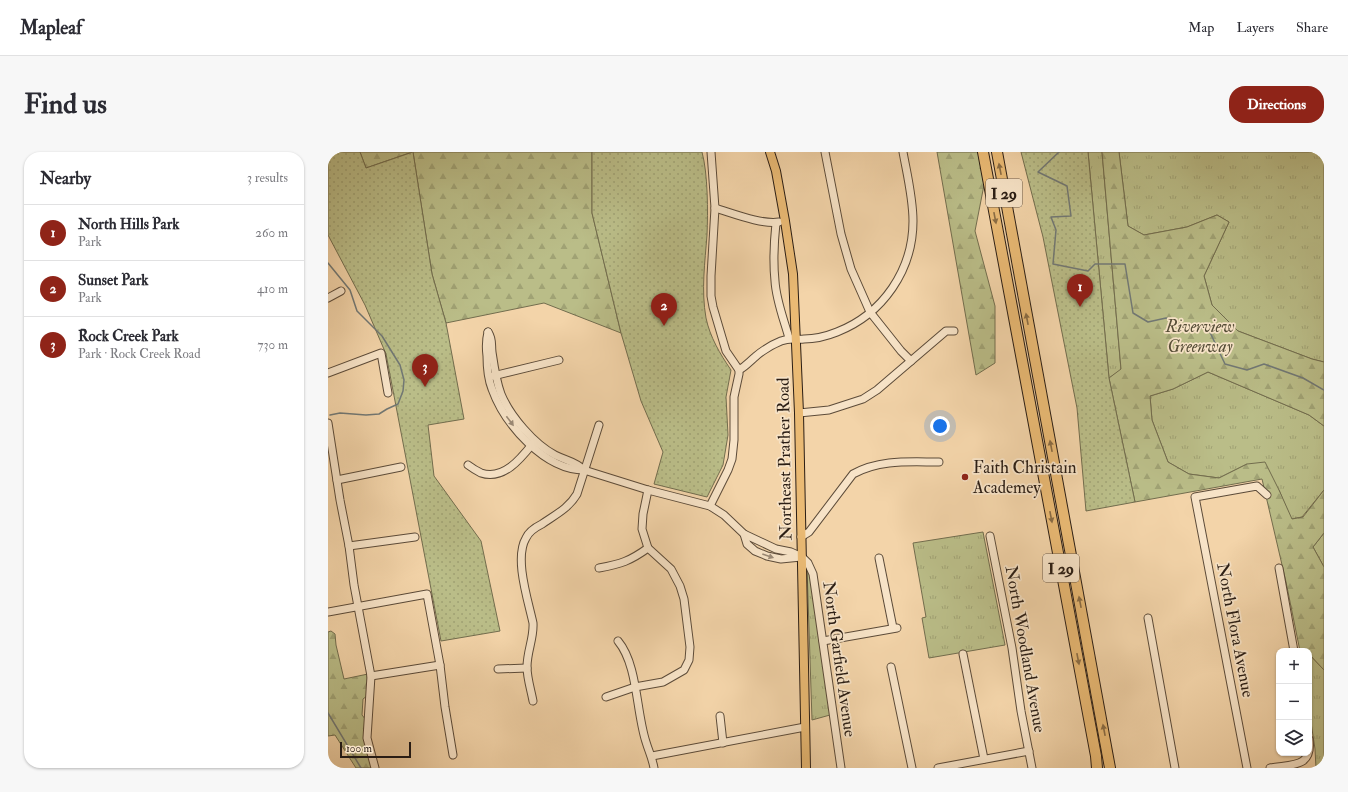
<!DOCTYPE html>
<meta charset="utf-8">
<style>
:root{--surface:#fff;--page:#f7f7f7;--text:#2b2b33;--muted:#7c7c81;--line:#e1e1e2;--accent:#8f2418}
body{margin:0;font-family:"IM FELL Double Pica",serif;background:var(--page);color:var(--text)}
.controls{position:absolute;right:12px;bottom:12px;display:grid;overflow:hidden;border-radius:8px;box-shadow:0 1px 3px #0004}
.controls button{width:36px;height:36px;display:grid;place-items:center;padding:0;border:0;border-bottom:1px solid var(--line);background:var(--surface);color:var(--text);font:20px sans-serif}
.scale{position:absolute;left:12px;bottom:10px;width:71px;box-sizing:border-box;padding-left:4px;border:2px solid #2a1d14;border-top:0;font-size:11px;line-height:14px;white-space:nowrap;color:#2a1d14;-webkit-text-stroke:3px #f7e3c7;paint-order:stroke}
.you{position:absolute;left:612px;top:274px;width:14px;height:14px;margin:-10px;border:3px solid #fff;border-radius:50%;background:#1a73e8;box-shadow:0 0 0 6px #1a73e833}
.badge{display:grid;place-items:center;width:26px;height:26px;border-radius:50%;background:var(--accent);color:#fff;font-size:13px;font-weight:700}
.pin{position:absolute;translate:-50% -33px;filter:drop-shadow(0 1px 2px #0008)}
.pin::after{content:'';position:absolute;top:21px;width:14px;height:12px;background:inherit;clip-path:polygon(0 0,100% 0,50% 100%)}
.list{margin:0;padding:0;list-style:none}
h2{display:flex;justify-content:space-between;align-items:center;height:52px;margin:0;padding:0 16px;font-size:17px}
h2 small{font-size:13px;font-weight:400;color:var(--muted)}
.list li{display:grid;grid-template-columns:26px 1fr auto;gap:12px;align-items:center;box-sizing:border-box;height:56px;padding:0 16px;border-top:1px solid var(--line)}
.list b{display:block;font-size:15px;white-space:nowrap}
.list p{margin:0;font-size:13px;white-space:nowrap;color:var(--muted)}
.list em{font-size:13px;font-style:normal;color:var(--muted)}
.icon{flex:none;width:22px;height:22px;fill:none;stroke:currentColor;stroke-width:2;stroke-linecap:round;stroke-linejoin:round}
.map{position:relative;flex:none;width:996px;height:616px;overflow:hidden;border-radius:16px}
header{display:flex;align-items:center;gap:24px;box-sizing:border-box;height:56px;padding:0 20px;background:var(--surface);border-bottom:1px solid var(--line)}
header strong{font-size:19px}
nav{display:flex;gap:22px;margin-inline-start:auto;font-size:14px}
.intro{display:flex;align-items:center;justify-content:space-between;box-sizing:border-box;height:96px;padding:0 24px}
h1{margin:0;font-size:28px}
.button{padding:10px 18px;border-radius:16px;background:var(--accent);color:#fff;font-size:14px;font-weight:700}
main{display:flex;gap:24px;padding:0 24px}
aside{flex:1;background:var(--surface);border-radius:16px;box-shadow:0 1px 3px #0004}
.map>svg:first-child{display:block}
</style>
<header>
<strong>Mapleaf</strong>
<nav><a>Map</a><a>Layers</a><a>Share</a></nav>
</header>
<div class="intro"><h1>Find us</h1><a class="button">Directions</a></div>
<main>
<aside>
<h2>Nearby<small>3 results</small></h2>
<ul class="list">
<li><span class="badge">1</span><div><b>North Hills Park</b><p>Park</p></div><em>260 m</em></li>
<li><span class="badge">2</span><div><b>Sunset Park</b><p>Park</p></div><em>410 m</em></li>
<li><span class="badge">3</span><div><b>Rock Creek Park</b><p>Park · Rock Creek Road</p></div><em>730 m</em></li>
</ul>
</aside>
<div class="map">
<svg width="996" height="616" viewBox="0 0 996 616">
<defs>
<pattern id="grass-tufts" width="24" height="20" patternUnits="userSpaceOnUse"><rect width="24" height="20" fill="#babd88"/><path d="M3 7l-1-3M5 7V3M7 7l1-3M15 17l-1-3M17 17v-4M19 17l1-3" fill="none" stroke="#a0a274"/></pattern>
<pattern id="forest-firs" width="22" height="20" patternUnits="userSpaceOnUse"><rect width="22" height="20" fill="#babd88"/><path d="M5 1l3.5 6h-7zM16 11l3.5 6h-7z" fill="#a0a274"/></pattern>
<pattern id="park-dots" width="8" height="8" patternUnits="userSpaceOnUse"><rect width="8" height="8" fill="#babd88"/><path d="M2 2h.1M6 6h.1" fill="none" stroke="#a0a274" stroke-width="1.8" stroke-linecap="round"/></pattern>
</defs>
<rect width="100%" height="100%" fill="#f3d4a9"/>
<filter id="stains"><feTurbulence type="fractalNoise" baseFrequency=".005" numOctaves="4"/><feColorMatrix values="0 0 0 0 .2 0 0 0 0 .09 0 0 0 0 .02 0 0 0 .5 -.17"/></filter>
<radialGradient id="worn" r=".72"><stop offset=".6" stop-color="#630" stop-opacity="0"/><stop offset="1" stop-color="#630" stop-opacity=".3"/></radialGradient>
<g fill="url(#grass-tufts)" stroke="#726d4e">
<polygon points="760,0 774,0 793,218 781,226"/>
<polygon points="791,0 996,0 996,210 984,207 910,179 884,153 876,124 901,70 889,63 859,75 816,83 800,74"/>
<polygon points="880,220 981,263 996,274 996,338 974,365 963,367 951,338 919,312 891,326 861,322 840,310 824,268 822,244 845,237"/>
<polygon points="655,380 677,493 601,506 594,466 598,465 585,391"/>
<polygon points="996,381 996,415 985,395"/>
<polygon points="479,415 483,428 502,563 484,568"/>
<polygon points="981,502 996,518 996,616 988,616 987,597 981,557"/>
</g>
<g fill="url(#forest-firs)" stroke="#726d4e">
<polygon points="32,0 84,0 38,16"/>
<polygon points="85,0 264,0 264,61 293,181 216,151 118,171 104,122"/>
<polygon points="609,0 650,0 656,33 647,79 667,154 667,211 648,223"/>
<polygon points="774,0 791,0 800,74 816,83 859,75 889,63 901,70 876,124 884,153 910,179 984,207 996,210 996,274 981,263 880,220 845,237 822,244 824,268 840,310 861,322 891,326 919,312 937,310 951,338 964,367 975,365 996,338 996,381 985,395 996,415 996,518 981,502 981,499 972,499 958,430 934,327 807,350 781,226 793,217"/>
<polygon points="3,479 7,482 8,493 16,527 40,522 39,544 35,547 34,563 38,568 45,616 28,616 7,583 0,584 0,480"/>
</g>
<g fill="url(#park-dots)" stroke="#726d4e">
<polygon points="0,0 32,0 38,16 85,0 104,122 118,171 136,267 100,273 106,324 153,389 172,479 113,489 58,202 37,153 0,83"/>
<path d="M264,0h110c6,22 6,60 5,83 -2,27 -6,55 -1,83 4,19 14,36 25,52l-5,27 2,38 -5,30 -16,32 -53,-13 9,-32 -22,-51 -20,-68 -29,-120z"/>
<polygon points="693,0 760,0 781,226 807,350 758,359 749,256 715,85"/>
</g>
<g fill="none" stroke-linecap="round" stroke-linejoin="round">
<g stroke="#717875" stroke-width="1.5">
<polyline points="731,0 710,20 739,34 743,64 723,65 728,78 725,112 760,119 767,112 797,112 805,161 820,170 838,166 866,179 879,174 897,212 919,218 936,212 975,226 996,238"/>
<polyline points="0,111 22,138 29,159 54,184 72,213 76,228 75,239 70,252 59,257 51,262 38,263 12,261 2,263"/>
<polyline points="0,561 33,616"/>
</g>
<g stroke="#5c4b39" stroke-width="9">
<g id="minor">
<polyline points="497,0 513,82 523,117 542,160 573,199 583,209"/>
<path d="M387,56c17,5 47,17 64,14"/>
<path d="M448,71c-2,19 -3,39 -1,58 1,19 9,39 14,57"/>
<polyline points="0,146 13,139"/>
<path d="M160,180c-2,8 -2,16 -1,24 0,11 1,23 5,33 13,36 53,81 92,81l64,20 62,16 14,9 20,19 32,15 15,3 11,5 6,6 5,11 28,194"/>
<path d="M160,180c5,7 3,13 4,20 2,14 4,29 9,42 9,22 33,50 54,61 12,6 20,6 29,15"/>
<path d="M411,218c7,-4 10,-8 16,-13 8,-7 16,-12 26,-16 11,-4 13,-1 23,-2 12,0 23,-3 33,-7 46,-18 76,-62 76,-111 0,-23 -6,-47 -10,-69"/>
<polyline points="0,221 53,201 60,241"/>
<polyline points="165,224 231,208"/>
<polyline points="471,261 501,258 535,247 549,238 618,179 626,179"/>
<polyline points="0,271 12,348 21,394 26,433 43,524 39,586 47,616"/>
<path d="M140,313c4,3 9,6 13,8 23,8 41,-16 53,-31"/>
<polyline points="9,328 73,315"/>
<polyline points="382,354 400,318 404,307 406,288 406,245 411,222 411,218 398,199 385,155 383,144 383,124 387,56 383,0"/>
<polyline points="416,382 419,392 427,399 439,404 453,407 473,405"/>
<polyline points="662,384 684,496 693,559 704,616"/>
<path d="M473,385l8,-5 44,-58c27,-15 57,-12 86,-12"/>
<polyline points="21,394 87,385"/>
<polyline points="551,406 565,476"/>
<path d="M271,416c22,-4 31,-7 49,-20"/>
<polyline points="951,416 966,499"/>
<polyline points="0,460 99,442 112,513 117,555 125,603"/>
<polyline points="820,466 847,616"/>
<path d="M290,489c20,24 18,71 28,101 3,10 6,15 8,26"/>
<polyline points="495,489 569,476"/>
<polyline points="635,502 656,607"/>
<polyline points="563,515 584,616"/>
<polyline points="170,517 199,516"/>
<polyline points="43,524 112,513"/>
<polyline points="278,545 307,535 335,530 356,518 361,508 362,495 356,447 352,434 343,417 320,396 314,377 315,362 320,338"/>
<path d="M205,549c-2,-11 -6,-23 -6,-34 0,-16 7,-29 6,-44 -5,-23 -19,-65 -7,-85 3,-7 10,-11 16,-14 13,-9 27,-16 35,-30l22,-69"/>
<polyline points="392,564 395,591"/>
<polyline points="324,604 477,575"/>
<polyline points="610,616 701,599"/>
<polyline points="919,616 867,345 929,334 939,343"/>
<path d="M942,616c22,-4 43,0 39,-29"/>
</g>
</g>
<g stroke="#2a1d14" stroke-width="10">
<polyline id="major" points="442,0 448,19 457,69 465,122 471,261 478,616"/>
</g>
<g stroke="#2a1d14" stroke-width="12">
<g id="highway">
<polyline points="655,0 768,604 769,616"/>
<polyline points="669,0 782,616"/>
</g>
</g>
<use href="#minor" stroke="#f7e3c7" stroke-width="7"/>
<use href="#major" stroke="#eaba74" stroke-width="8"/>
<use href="#highway" stroke="#eaba74" stroke-width="10"/>
</g>
<defs><path id="oneway-solid" d="M-6-.8H1V-3.2L6.5 0L1 3.2V.8H-6Z"/></defs>
<g fill="#8a6c44">
<use href="#oneway-solid" transform="translate(672 17) rotate(-101)"/>
<use href="#oneway-solid" transform="translate(667 66) rotate(79)"/>
<use href="#oneway-solid" transform="translate(699 167) rotate(-101)"/>
<use href="#oneway-solid" transform="translate(723 294) rotate(-101)"/>
<use href="#oneway-solid" transform="translate(723 365) rotate(79)"/>
<use href="#oneway-solid" transform="translate(752 450) rotate(-101)"/>
<use href="#oneway-solid" transform="translate(750 507) rotate(79)"/>
<use href="#oneway-solid" transform="translate(776 578) rotate(-101)"/>
</g>
<g fill="#9b8a76">
<use href="#oneway-solid" transform="translate(182 269) rotate(53)"/>
<use href="#oneway-solid" transform="translate(440 404) rotate(19)"/>
</g>
<circle fill="#8f2418" stroke="#f7e3c7" stroke-width="1.5" cx="637" cy="325" r="4"/>
<g text-anchor="middle" stroke-width="3.5" stroke-linejoin="round" paint-order="stroke">
<g fill="#f7e3c7" stroke="#68584a" stroke-width="1">
<rect x="658" y="27" width="36" height="28" rx="3"/>
<rect x="715" y="402" width="36" height="28" rx="3"/>
</g>
<g font-size="16" font-weight="bold" fill="#2a1d14">
<text x="676" y="47">I 29</text>
<text x="733" y="422">I 29</text>
</g>
<g font-size="17" font-style="italic" fill="#554d37" stroke="#f7e3c7">
<text x="872" y="180">Riverview<tspan x="872" dy="20">Greenway</tspan></text>
</g>
<g font-size="17" fill="#2a1d14" stroke="#f7e3c7">
<text transform="translate(456 307) rotate(-91)" y="6">Northeast Prather Road</text>
<text transform="translate(908 478) rotate(79)" y="6">North Flora Avenue</text>
<text transform="translate(698 497) rotate(80)" y="6">North Woodland Avenue</text>
<text transform="translate(512 507) rotate(82)" y="6">North Garfield Avenue</text>
</g>
<g font-size="17" fill="#2a1d14" stroke="#f7e3c7" text-anchor="start">
<text x="645" y="321">Faith Christain<tspan x="645" dy="20">Academey</tspan></text>
</g>
</g>
<rect width="100%" height="100%" filter="url(#stains)"/>
<rect width="100%" height="100%" fill="url(#worn)"/>
</svg>
<div class="controls">
<button>+</button>
<button>−</button>
<button><svg class="icon" aria-label="layers" viewBox="0 0 24 24"><path d="M12 4l9 5-9 5-9-5zM3 14l9 5 9-5"/></svg></button>
</div>
<div class="scale">100 m</div>
<div class="you"></div>
<div class="pin badge" style="left:752px;top:155px">1</div>
<div class="pin badge" style="left:336px;top:174px">2</div>
<div class="pin badge" style="left:97px;top:235px">3</div>
</div>
</main>
